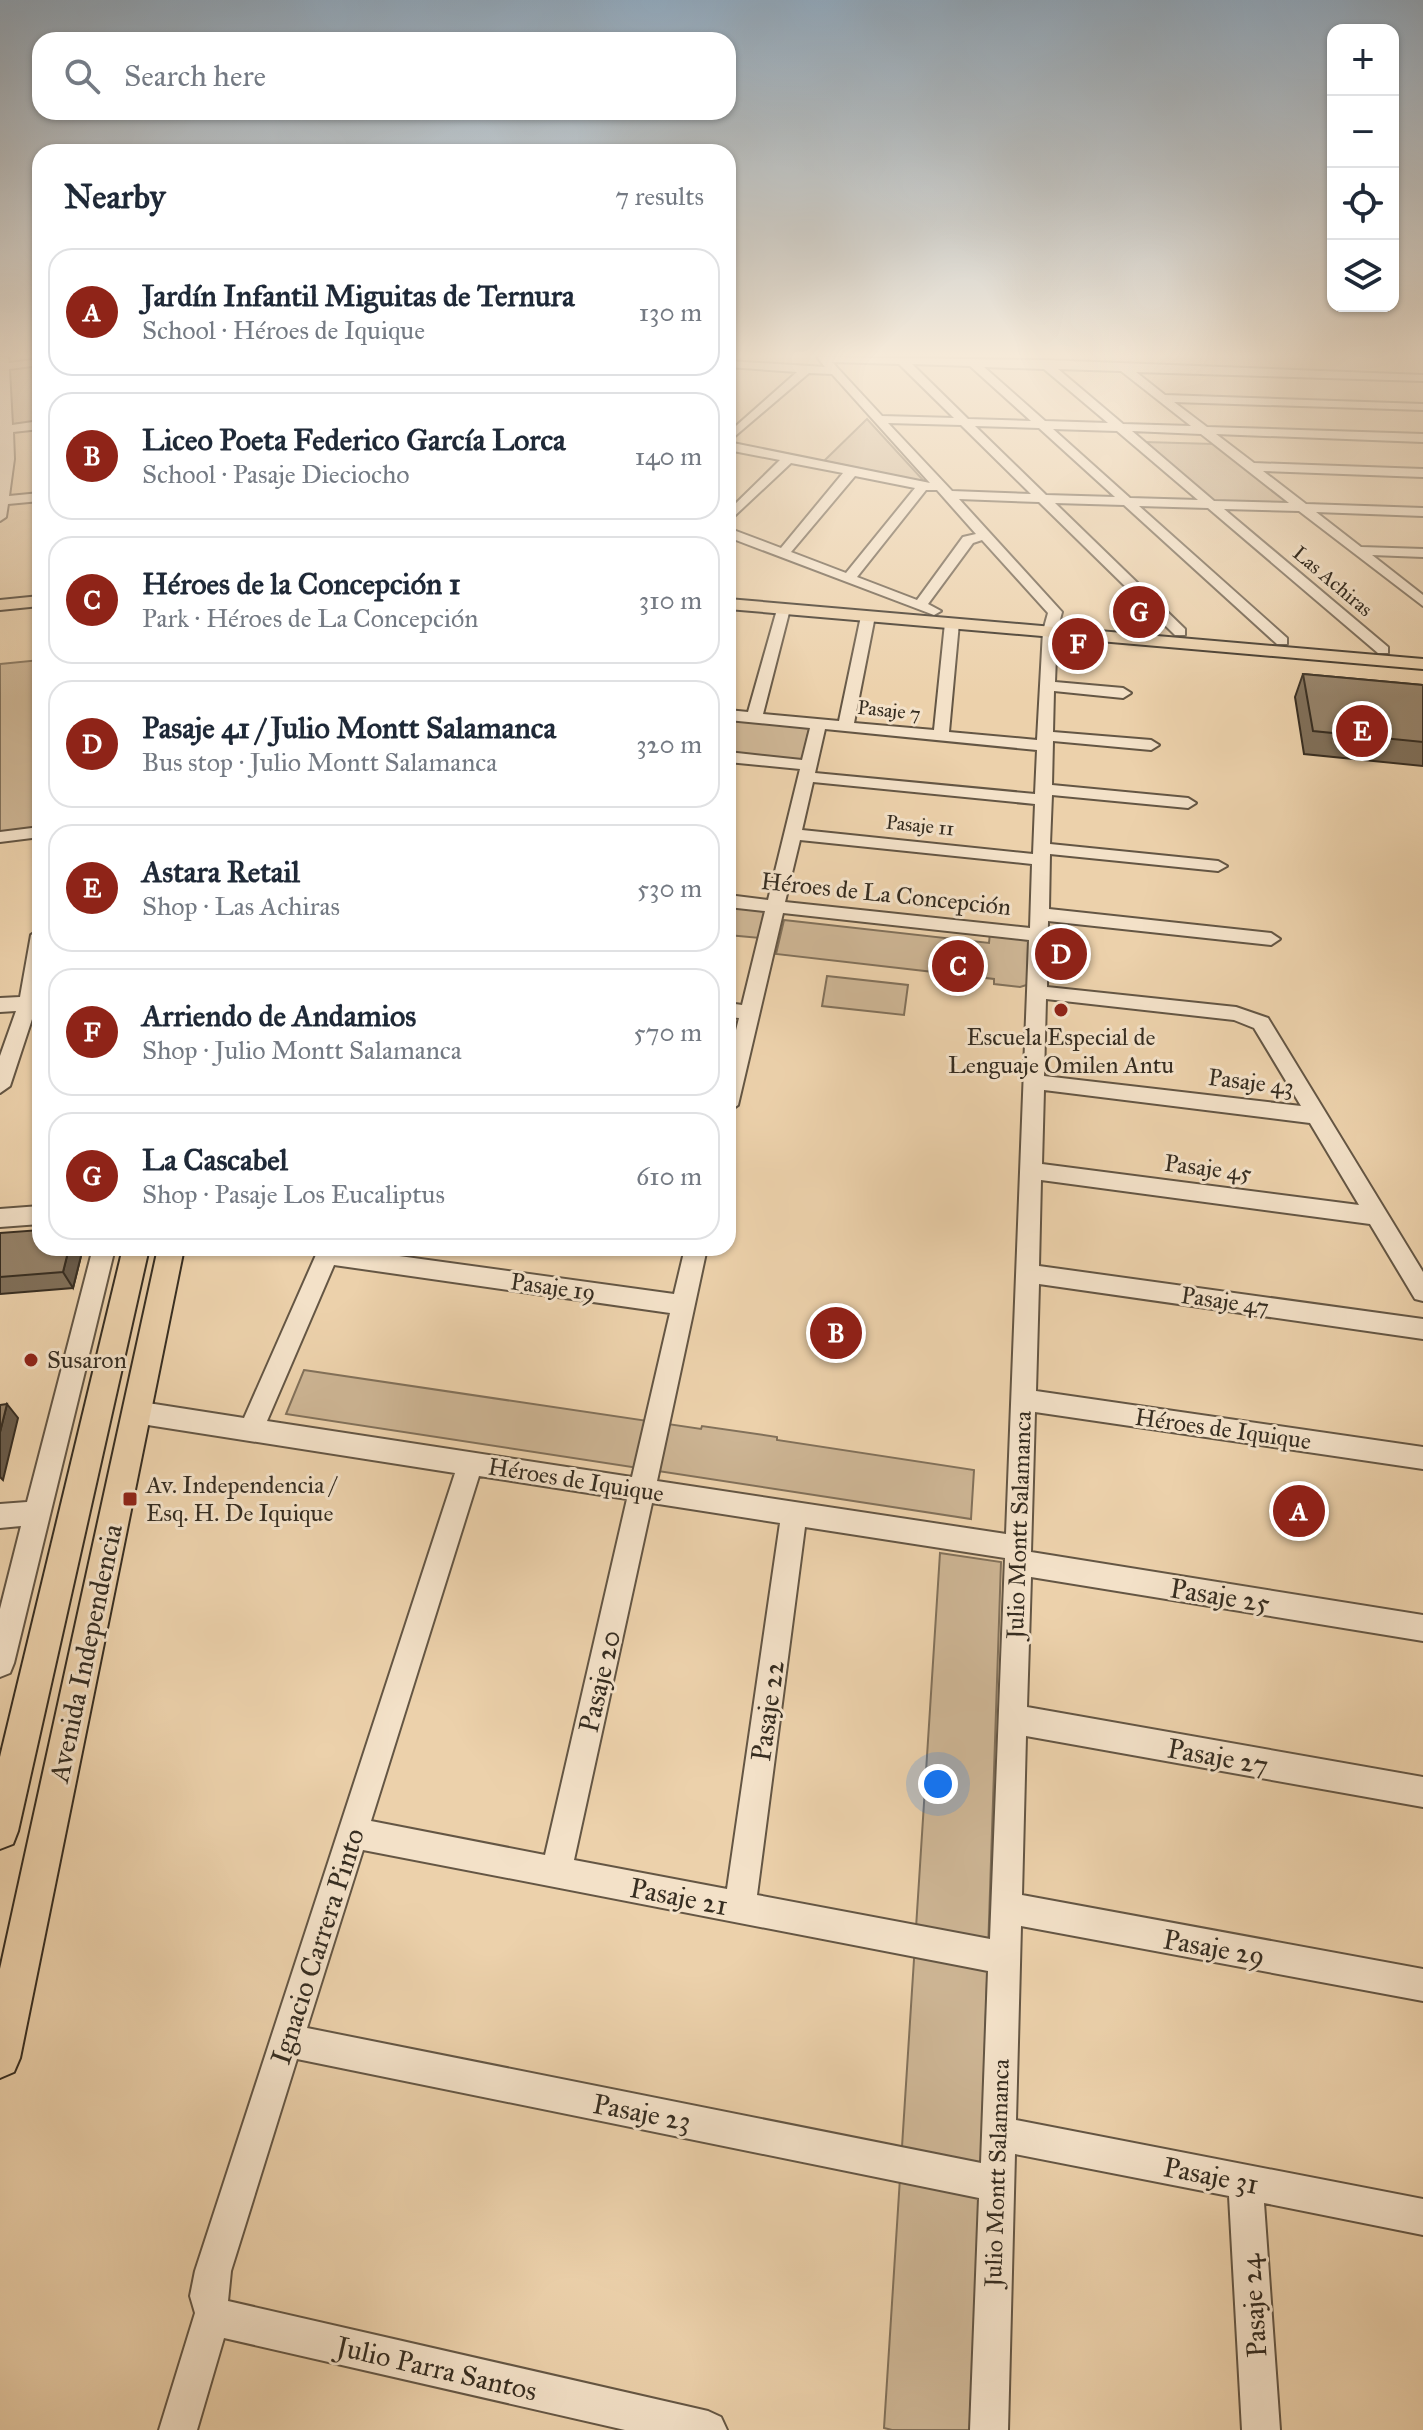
<!DOCTYPE html>
<meta charset="utf-8">
<style>
:root{--surface:#fff;--page:#f6f6f7;--text:#1f2937;--muted:#747a83;--line:#e0e1e3;--accent:#8f2418}
body{margin:0;font-family:"IM FELL Great Primer",serif;background:var(--page);color:var(--text)}
.controls{position:absolute;right:24px;top:24px;display:grid;overflow:hidden;border-radius:16px;box-shadow:0 2px 6px #0004}
.controls button{width:72px;height:72px;display:grid;place-items:center;padding:0;border:0;border-bottom:2px solid var(--line);background:var(--surface);color:var(--text);font:40px sans-serif}
.you{position:absolute;left:938px;top:1784px;width:28px;height:28px;margin:-20px;border:6px solid #fff;border-radius:50%;background:#1a73e8;box-shadow:0 0 0 12px #1a73e833}
.badge{display:grid;place-items:center;width:52px;height:52px;border-radius:50%;background:var(--accent);color:#fff;font-size:26px;font-weight:700}
.pin{position:absolute;translate:-50% -50%;border:4px solid #fff;box-shadow:0 2px 8px #0006}
.list{margin:0;padding:0;list-style:none}
h2{display:flex;justify-content:space-between;align-items:center;height:104px;margin:0;padding:0 32px;font-size:34px}
h2 small{font-size:26px;font-weight:400;color:var(--muted)}
.list li{display:grid;grid-template-columns:52px 1fr auto;gap:24px;align-items:center;box-sizing:border-box;height:128px;margin:0 16px 16px;padding:0 16px;border:2px solid var(--line);border-radius:24px}
.list b{display:block;font-size:30px;white-space:nowrap}
.list p{margin:0;font-size:26px;white-space:nowrap;color:var(--muted)}
.list em{font-size:26px;font-style:normal;color:var(--muted)}
.icon{flex:none;width:44px;height:44px;fill:none;stroke:currentColor;stroke-width:2;stroke-linecap:round;stroke-linejoin:round}
.map{position:relative;flex:none;width:1423px;height:2430px;overflow:hidden}
.search{position:absolute;background:var(--surface);box-shadow:0 2px 6px #0004;left:32px;top:32px;width:704px;height:88px;display:flex;align-items:center;gap:20px;box-sizing:border-box;padding:0 28px;border-radius:24px;color:var(--muted);font-size:30px}
.panel{position:absolute;background:var(--surface);box-shadow:0 2px 6px #0004;left:32px;top:144px;width:704px;height:1112px;border-radius:24px}
.map>svg:first-child{display:block}
</style>
<div class="map">
<svg width="1423" height="2430" viewBox="0 0 1423 2430">
<rect width="100%" height="100%" fill="#ecd1ab"/>
<filter id="stains"><feTurbulence type="fractalNoise" baseFrequency=".0025" numOctaves="4"/><feColorMatrix values="0 0 0 0 .2 0 0 0 0 .09 0 0 0 0 .02 0 0 0 .5 -.17"/></filter>
<radialGradient id="worn" r=".72"><stop offset=".6" stop-color="#630" stop-opacity="0"/><stop offset="1" stop-color="#630" stop-opacity=".3"/></radialGradient>
<g fill="#cdb594" stroke="#82715a" stroke-width="2">
<polygon points="40,365 40,423 12,427 8,368"/>
<polygon points="867,419 923,480 922,481 824,461"/>
<polygon points="1145,442 1214,444 1291,504 1216,502"/>
<polygon points="40,660 40,828 0,833 0,664"/>
<polygon points="728,717 810,725 802,760 728,753"/>
<polygon points="728,903 766,907 760,938 728,935"/>
<polygon points="784,920 989,943 990,933 1027,938 1033,945 1030,984 1020,987 994,984 994,979 776,954"/>
<polygon points="827,976 908,985 904,1015 822,1006"/>
<polygon points="304,1370 701,1429 702,1426 777,1437 777,1440 974,1470 971,1519 286,1414"/>
<polygon points="940,1553 1001,1562 972,2430 892,2430 884,2428"/>
</g>
<g fill="none" stroke-linecap="round" stroke-linejoin="round">
<g stroke="#645644" stroke-width="4">
<g id="minor">
<polygon points="0,357 8,357 9,363 40,359 40,365 9,369 12,425 40,421 40,429 13,432 14,459 9,496 40,493 40,501 8,504 6,517 0,521"/>
<path d="M817,357l227,3 379,15v6l-287,-9 29,23 258,9v6l-249,-8 33,25 216,7v8l-207,-8 38,29 169,6v8l-160,-6 43,33 117,4v8l-107,-4 45,35 62,2v8l-51,-2 51,40v11l-124,-95 -75,-2 164,138v6h-10l-170,-145 -69,-2 148,132v6h-10l-153,-139 -69,-2 130,126v6h-10l-136,-133 -80,-3 103,113 -5,19 -2,51 68,6 8,5 -8,5 -69,-7 -1,41 98,8 8,5 -8,5 -98,-9 -1,44 136,13 8,5 -8,5 -136,-13 -2,49 168,17 9,5 -9,5 -168,-17 -1,55 222,24 9,6 -9,6 -223,-24 -1,66 189,20 32,11 155,254v29l-8,-2 -45,-75 -329,-44 -2,86 384,53v20l-384,-55 -3,107 387,56v22l-388,-57 -4,140 392,63v26l-392,-64 -4,130 396,70v30l-397,-71 -4,159 401,74v32l-402,-75 -5,194 407,79v36l-159,-32 16,227h-38l-13,-234 -214,-42 -7,276h-38l9,-232 -682,-139 -66,212 -3,30 480,110 13,6 6,13h-102l-401,-92 -27,92h-38l36,-117 -5,-17 5,-25 260,-798 -320,-50 -9,-3 -3,-8 3,-8 9,-3 109,17 75,-170h22l333,46 11,-46h22l-50,233 349,53 23,-594 -246,-27 -45,192 -10,7v-49l11,-45 -11,-1v-14l14,2 23,-94 -37,-4v-12l40,5 32,-131 -72,-7v-10l74,8 8,-32 -82,-8v-10l20,2 30,-106 12,3 -27,105 76,7 22,-105 7,-4 7,4 -21,107 80,7 11,-107 7,-4 7,4 -10,109 88,8 6,-109 5,-18 -66,-73 -9,3 -45,61 13,7 -7,4 -206,-78v-9l53,20 62,-75 -52,-10 -63,59v-11l52,-51 -52,-10v-17l69,-61 -69,-5v-6l97,6zM832,362l67,2 55,54 -72,-2zM912,364l58,2 61,55 -63,-2zM984,367l60,2 64,54 -63,-2zM1058,369l63,2 70,55 -68,-2zM809,373l23,1 98,109 -202,-41zM888,423l73,2 70,69 -79,-3zM975,426l64,2 76,69 -69,-2zM1053,429l64,2 81,69 -68,-2zM1132,431l69,3 88,69 -75,-2zM855,476l60,12 -69,85 -55,-21zM926,490h11l39,44 -13,3 -46,63 -60,-23zM825,729l212,21 -2,44 -220,-21zM813,782l222,22 -2,50 -231,-24zM800,840l232,24 -2,64 -245,-26zM1046,999l188,21 20,8 47,78 -257,-30zM1044,1090l266,33 49,82 -317,-41zM334,1265l336,48 -38,164 -365,-56zM479,1476l148,23 -82,356 -174,-34zM652,1503l128,20 -53,366 -153,-29zM805,1527l200,31 -15,381 -233,-44zM363,1850l625,121 -7,192 -674,-135z"/>
<polygon points="40,827 40,837 0,842 0,832"/>
<polygon points="40,929 40,1010 35,1010 10,1086 0,1093 0,1056 16,1011 0,1012 0,998 20,997 31,935"/>
<polygon points="40,1206 40,1224 0,1227 0,1209"/>
<polygon points="93,1248 115,1248 14,1663 10,1673 0,1677 0,1609 21,1526 0,1528 0,1504 27,1502"/>
</g>
</g>
<g stroke="#362d21" stroke-width="4">
<g id="major">
<polygon points="40,596 40,606 0,610 0,600"/>
<polygon points="728,599 1423,659 1423,669 728,609"/>
<polygon points="123,1248 149,1248 18,1831 13,1844 0,1849 0,1757"/>
<polygon points="158,1248 184,1248 20,2058 14,2072 0,2078 0,1969"/>
</g>
</g>
<use href="#minor" fill="#f3e1c8" fill-rule="evenodd"/>
<use href="#major" fill="#ecd1ab" fill-rule="evenodd"/>
</g>
<g fill="#80705a" stroke="#362d21" stroke-width="2">
<polygon points="1303,674 1423,685 1423,766 1304,754 1295,697"/>
<polygon points="0,1233 40,1248 83,1248 73,1288 0,1294"/>
</g>
<g fill="#685b4a" stroke="#362d21" stroke-width="2">
<polygon points="69,1248 83,1248 73,1288 63,1272"/>
<polygon points="7,1404 18,1418 3,1480 0,1477 0,1432"/>
</g>
<g fill="#958269" stroke="#362d21" stroke-width="2">
<polygon points="1303,674 1423,685 1423,742 1313,731"/>
<polygon points="40,1230 40,1248 69,1248 63,1272 0,1277 0,1233"/>
<polygon points="7,1404 0,1432 0,1405"/>
</g>
<linearGradient id="sky" x2="0" y2="1"><stop stop-color="#91a9bd"/><stop offset="0.51" stop-color="#f6ead9"/><stop offset="1" stop-color="#f6ead9" stop-opacity="0"/></linearGradient>
<rect width="1423" height="697" fill="url(#sky)"/>
<g fill="#8f2418" stroke="#f3e1c8" stroke-width="3">
<circle cx="1061" cy="1010" r="8"/>
<circle cx="31" cy="1360" r="8"/>
<rect x="122" y="1491" width="16" height="16" rx="4"/>
</g>
<g text-anchor="middle" stroke-width="6" stroke-linejoin="round" paint-order="stroke">
<g font-size="20" fill="#362d21" stroke="#f3e1c8">
<text transform="translate(1333 581) rotate(40)" y="7">Las Achiras</text>
<text transform="translate(889 710) rotate(6)" y="7">Pasaje 7</text>
<text transform="translate(920 825) rotate(6)" y="7">Pasaje 11</text>
</g>
<g font-size="24" fill="#362d21" stroke="#f3e1c8">
<text transform="translate(886 894) rotate(6)" y="8">Héroes de La Concepción</text>
<text transform="translate(1251 1082) rotate(7)" y="8">Pasaje 43</text>
<text transform="translate(1208 1168) rotate(7)" y="8">Pasaje 45</text>
<text transform="translate(553 1287) rotate(8)" y="8">Pasaje 19</text>
<text transform="translate(1225 1301) rotate(8)" y="8">Pasaje 47</text>
<text transform="translate(1223 1429) rotate(8)" y="8">Héroes de Iquique</text>
<text transform="translate(576 1480) rotate(9)" y="8">Héroes de Iquique</text>
<text transform="translate(1019 1525) rotate(-88)" y="8">Julio Montt Salamanca</text>
<text transform="translate(997 2173) rotate(-88)" y="8">Julio Montt Salamanca</text>
</g>
<g font-size="24" fill="#362d21" stroke="#f3e1c8" text-anchor="start">
<text x="1061" y="1045" text-anchor="middle">Escuela Especial de<tspan x="1061" dy="28">Lenguaje Omilen Antu</tspan></text>
<text x="47" y="1368">Susaron</text>
<text x="146" y="1493">Av. Independencia /<tspan x="146" dy="28">Esq. H. De Iquique</tspan></text>
</g>
<g font-size="28" fill="#362d21" stroke="#f3e1c8">
<text transform="translate(1220 1595) rotate(9)" y="10">Pasaje 25</text>
<text transform="translate(85 1653) rotate(-78)" y="10">Avenida Independencia</text>
<text transform="translate(599 1681) rotate(-77)" y="10">Pasaje 20</text>
<text transform="translate(767 1711) rotate(-82)" y="10">Pasaje 22</text>
<text transform="translate(1218 1756) rotate(10)" y="10">Pasaje 27</text>
<text transform="translate(679 1896) rotate(11)" y="10">Pasaje 21</text>
<text transform="translate(317 1946) rotate(-72)" y="10">Ignacio Carrera Pinto</text>
<text transform="translate(1214 1947) rotate(10)" y="10">Pasaje 29</text>
<text transform="translate(642 2112) rotate(11)" y="10">Pasaje 23</text>
<text transform="translate(1211 2175) rotate(11)" y="10">Pasaje 31</text>
<text transform="translate(1253 2306) rotate(-94)" y="10">Pasaje 24</text>
<text transform="translate(437 2368) rotate(13)" y="10">Julio Parra Santos</text>
</g>
</g>
<rect width="100%" height="100%" filter="url(#stains)"/>
<rect width="100%" height="100%" fill="url(#worn)"/>
</svg>
<div class="controls">
<button>+</button>
<button>−</button>
<button><svg class="icon" aria-label="locate" viewBox="0 0 24 24"><circle cx="12" cy="12" r="6"/><path d="M12 2v4M12 18v4M2 12h4M18 12h4"/></svg></button>
<button><svg class="icon" aria-label="layers" viewBox="0 0 24 24"><path d="M12 4l9 5-9 5-9-5zM3 14l9 5 9-5"/></svg></button>
</div>
<div class="you"></div>
<div class="pin badge" style="left:1299px;top:1511px">A</div>
<div class="pin badge" style="left:836px;top:1333px">B</div>
<div class="pin badge" style="left:958px;top:966px">C</div>
<div class="pin badge" style="left:1061px;top:954px">D</div>
<div class="pin badge" style="left:1362px;top:731px">E</div>
<div class="pin badge" style="left:1078px;top:644px">F</div>
<div class="pin badge" style="left:1139px;top:612px">G</div>
<div class="search"><svg class="icon" aria-label="search" viewBox="0 0 24 24"><circle cx="10" cy="10" r="6"/><path d="M15 15l6 6"/></svg>Search here</div>
<section class="panel">
<h2>Nearby<small>7 results</small></h2>
<ul class="list">
<li><span class="badge">A</span><div><b>Jardín Infantil Miguitas de Ternura</b><p>School · Héroes de Iquique</p></div><em>130 m</em></li>
<li><span class="badge">B</span><div><b>Liceo Poeta Federico García Lorca</b><p>School · Pasaje Dieciocho</p></div><em>140 m</em></li>
<li><span class="badge">C</span><div><b>Héroes de la Concepción 1</b><p>Park · Héroes de La Concepción</p></div><em>310 m</em></li>
<li><span class="badge">D</span><div><b>Pasaje 41 / Julio Montt Salamanca</b><p>Bus stop · Julio Montt Salamanca</p></div><em>320 m</em></li>
<li><span class="badge">E</span><div><b>Astara Retail</b><p>Shop · Las Achiras</p></div><em>530 m</em></li>
<li><span class="badge">F</span><div><b>Arriendo de Andamios</b><p>Shop · Julio Montt Salamanca</p></div><em>570 m</em></li>
<li><span class="badge">G</span><div><b>La Cascabel</b><p>Shop · Pasaje Los Eucaliptus</p></div><em>610 m</em></li>
</ul>
</section>
</div>
